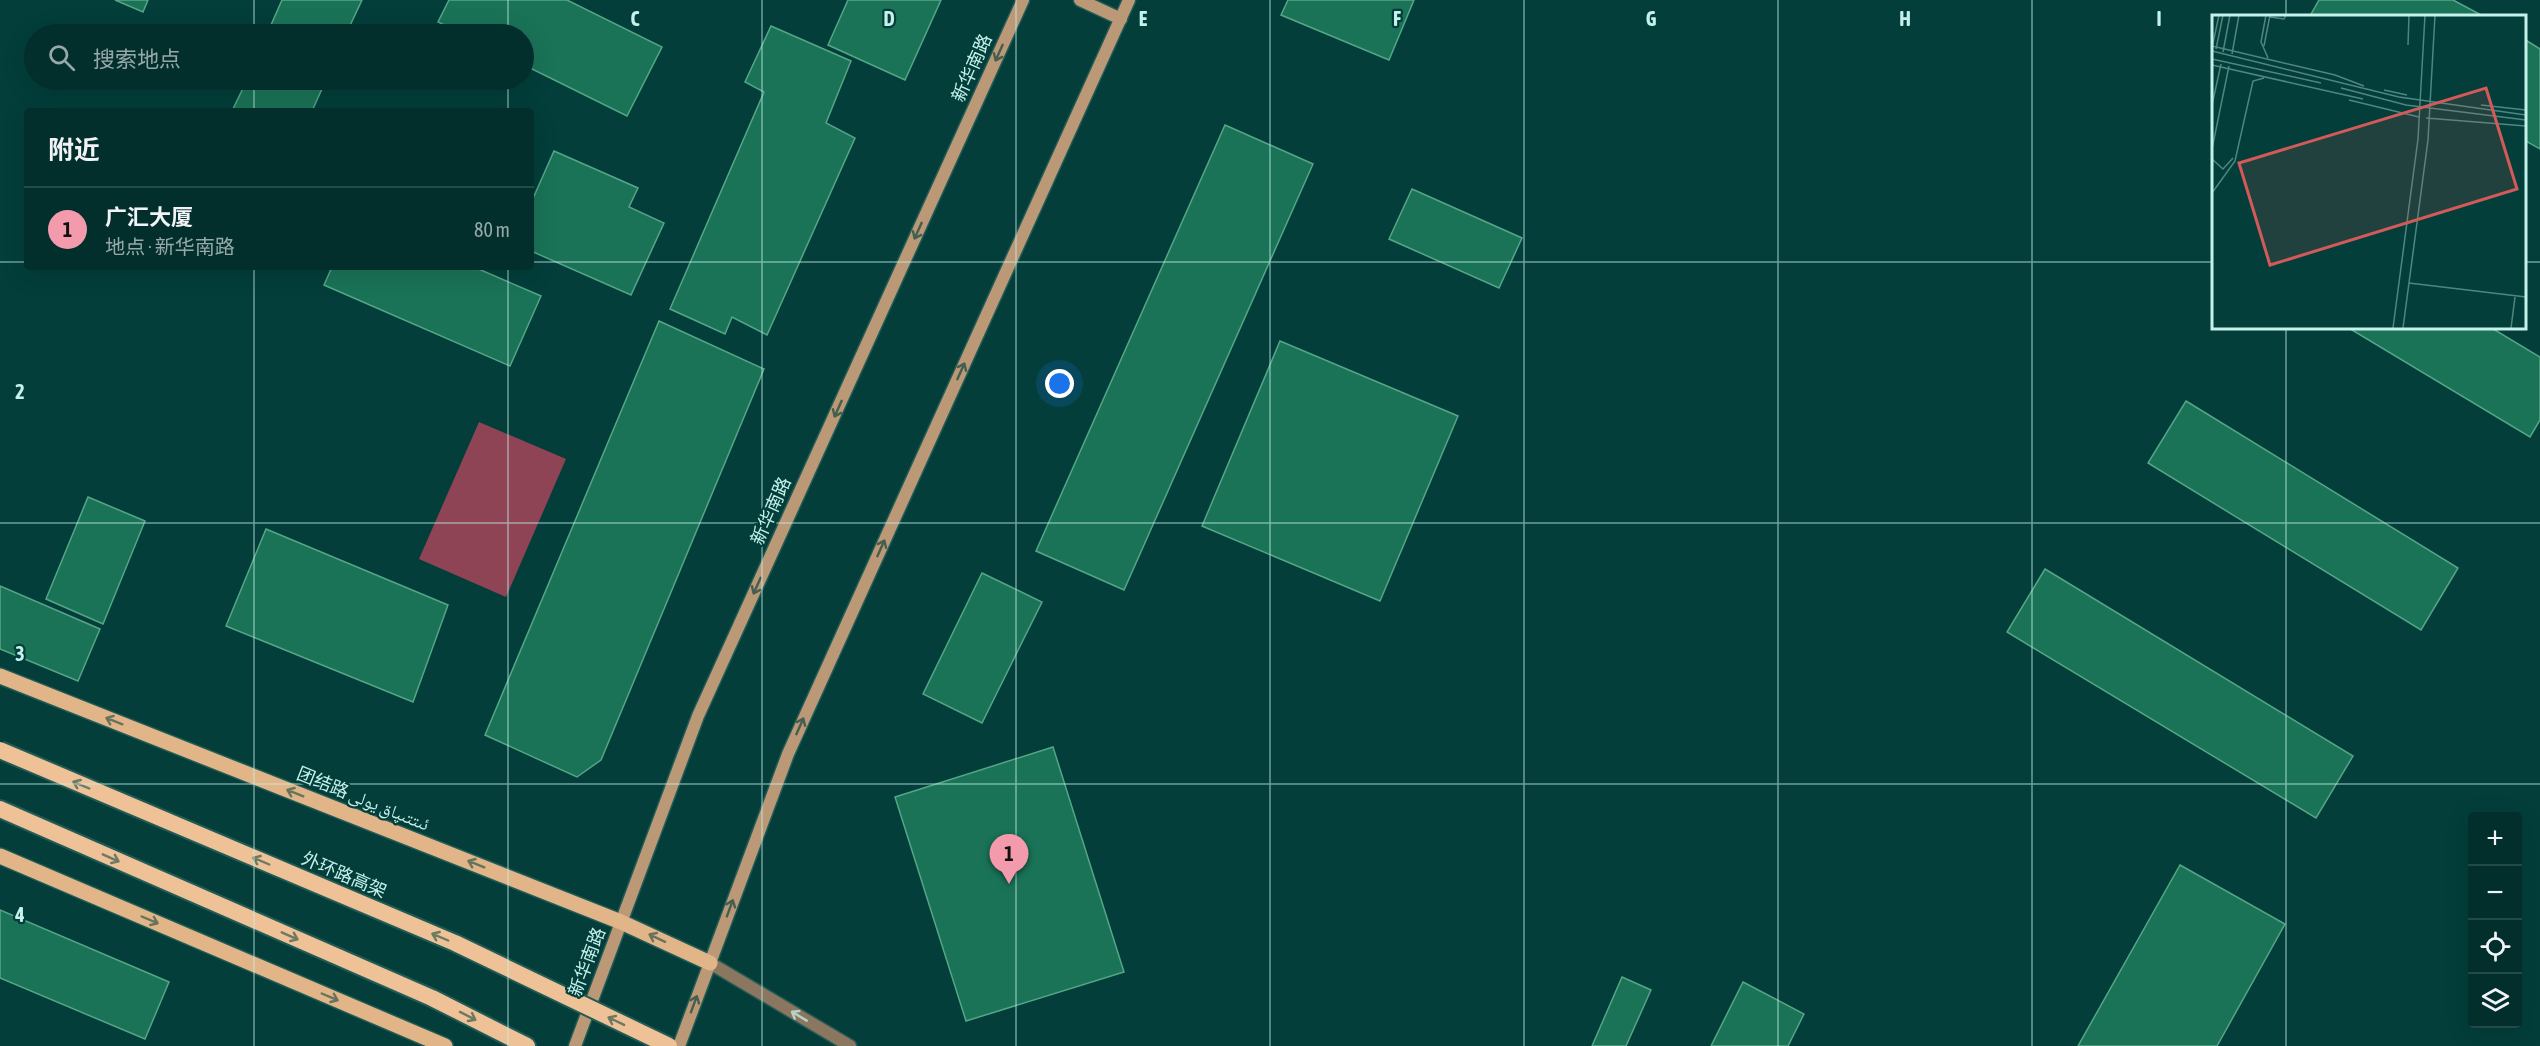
<!DOCTYPE html>
<html lang="zh">
<meta charset="utf-8">
<style>
:root{--surface:#022e2c;--page:#0c3634;--text:#f1f3f6;--muted:#96a8a9;--line:#234a48;--accent:#f39aac}
body{margin:0;font-family:"Asap Condensed","Noto Naskh Arabic","Noto Sans SC",sans-serif;background:var(--page);color:var(--text)}
.controls{position:absolute;right:18px;bottom:18px;display:grid;overflow:hidden;border-radius:6px;box-shadow:0 6px 24px #0002}
.controls button{width:54px;height:54px;display:grid;place-items:center;padding:0;border:0;border-bottom:2px solid var(--line);background:var(--surface);color:var(--text);font:30px sans-serif}
.you{position:absolute;left:1060px;top:384px;width:21px;height:21px;margin:-15px;border:4px solid #fff;border-radius:50%;background:#1a73e8;box-shadow:0 0 0 9px #1a73e833}
.badge{display:grid;place-items:center;width:39px;height:39px;border-radius:50%;background:var(--accent);color:#111;font-size:20px;font-weight:700}
.pin{position:absolute;translate:-50% -50px;filter:drop-shadow(0 2px 3px #0008)}
.pin::after{content:'';position:absolute;top:32px;width:21px;height:18px;background:inherit;clip-path:polygon(0 0,100% 0,50% 100%)}
.list{margin:0;padding:0;list-style:none}
h2{display:flex;justify-content:space-between;align-items:center;height:78px;margin:0;padding:0 24px;font-size:26px}
h2 small{font-size:20px;font-weight:400;color:var(--muted)}
.list li{display:grid;grid-template-columns:39px 1fr auto;gap:18px;align-items:center;box-sizing:border-box;height:84px;padding:0 24px;border-top:2px solid var(--line)}
.list b{display:block;font-size:22px;white-space:nowrap}
.list p{margin:0;font-size:20px;white-space:nowrap;color:var(--muted)}
.list em{font-size:20px;font-style:normal;color:var(--muted)}
.icon{flex:none;width:33px;height:33px;fill:none;stroke:currentColor;stroke-width:2;stroke-linecap:round;stroke-linejoin:round}
.map{position:relative;flex:none;width:2540px;height:1046px;overflow:hidden}
.search{position:absolute;background:var(--surface);box-shadow:0 6px 24px #0002;left:24px;top:24px;width:510px;height:66px;display:flex;align-items:center;gap:15px;box-sizing:border-box;padding:0 21px;border-radius:33px;color:var(--muted);font-size:22px}
.panel{position:absolute;background:var(--surface);box-shadow:0 6px 24px #0002;left:24px;top:108px;width:510px;height:162px;border-radius:6px}
.map>svg:first-child{display:block}
</style>
<div class="map">
<svg width="2540" height="1046" viewBox="0 0 2540 1046">
<rect width="100%" height="100%" fill="#033e3a"/>
<polygon fill="#8f4456" points="479,422 566,459 506,597 419,559"/>
<g fill="#1a7357" stroke="#55a687" stroke-width="1.5">
<polygon points="115,0 148,0 143,12"/>
<polygon points="282,0 362,0 346,34 267,34"/>
<polygon points="449,0 567,0 662,47 627,116 524,65 524,34 463,34 438,22"/>
<polygon points="848,0 941,0 905,80 828,45"/>
<polygon points="1288,0 1414,0 1389,60 1281,15"/>
<polygon points="2319,0 2453,0 2483,16 2310,16"/>
<polygon points="771,26 851,61 826,123 855,138 767,335 732,317 725,334 670,309 764,92 745,82"/>
<polygon points="2524,39 2540,49 2540,149 2524,140"/>
<polygon points="247,80 326,80 312,111 232,111"/>
<polygon points="1225,125 1313,164 1124,590 1036,551"/>
<polygon points="554,151 638,188 629,207 664,223 631,295 531,251 531,203"/>
<polygon points="1412,189 1522,238 1499,288 1389,239"/>
<polygon points="332,267 474,267 541,296 510,366 324,285"/>
<polygon points="659,321 764,369 601,760 577,777 485,735"/>
<polygon points="2347,327 2490,327 2540,357 2540,420 2530,437"/>
<polygon points="1280,341 1458,416 1380,601 1202,526"/>
<polygon points="2186,401 2458,568 2421,630 2148,463"/>
<polygon points="88,497 145,521 103,624 46,599"/>
<polygon points="266,529 448,605 413,702 226,626"/>
<polygon points="2045,569 2353,756 2316,818 2007,632"/>
<polygon points="982,573 1042,602 982,723 923,694"/>
<polygon points="0,586 100,629 78,681 0,649"/>
<polygon points="1053,747 1124,972 966,1021 895,797"/>
<polygon points="2180,865 2285,924 2217,1046 2078,1046"/>
<polygon points="0,910 169,982 145,1039 0,978"/>
<polygon points="1622,977 1651,990 1626,1046 1592,1046"/>
<polygon points="1743,982 1804,1014 1788,1046 1711,1046"/>
</g>
<g fill="none" stroke-linecap="round" stroke-linejoin="round">
<g stroke="#225b56" stroke-width="15">
<polyline id="tertiary" points="710,963 850,1046"/>
</g>
<g stroke="#225b56" stroke-width="15">
<g id="secondary">
<polyline points="1080,0 1121,19"/>
<polyline points="575,1046 698,716 1023,0"/>
<polyline points="679,1046 788,754 1129,0"/>
</g>
</g>
<g stroke="#225b56" stroke-width="18">
<g id="primary">
<polyline points="0,676 621,922 710,963"/>
<polyline points="0,856 445,1046"/>
</g>
</g>
<g stroke="#225b56" stroke-width="20">
<polyline id="trunk" points="0,809 432,998 527,1046"/>
</g>
<use href="#tertiary" stroke="#8b7660" stroke-width="12"/>
<use href="#secondary" stroke="#bc9976" stroke-width="12"/>
<use href="#primary" stroke="#e1b587" stroke-width="15"/>
<use href="#trunk" stroke="#eec296" stroke-width="16"/>
<g stroke="#225b56" stroke-width="20" stroke-linecap="butt">
<polyline id="trunk-bridge" points="0,750 455,943 669,1046"/>
</g>
<use href="#trunk-bridge" stroke="#eec296" stroke-width="16"/>
</g>
<defs><path id="oneway-shaft" d="M-6 0H5M1.5-3L5.5 0L1.5 3" fill="none" stroke-width="1.6" stroke-linecap="round" stroke-linejoin="round" transform="scale(1.5)"/></defs>
<g stroke="#445e4f">
<use href="#oneway-shaft" transform="translate(999 53) rotate(114)"/>
<use href="#oneway-shaft" transform="translate(918 231) rotate(114)"/>
<use href="#oneway-shaft" transform="translate(961 371) rotate(-66)"/>
<use href="#oneway-shaft" transform="translate(838 409) rotate(114)"/>
<use href="#oneway-shaft" transform="translate(881 548) rotate(-66)"/>
<use href="#oneway-shaft" transform="translate(757 586) rotate(114)"/>
<use href="#oneway-shaft" transform="translate(800 726) rotate(-66)"/>
<use href="#oneway-shaft" transform="translate(730 908) rotate(-70)"/>
<use href="#oneway-shaft" transform="translate(694 1004) rotate(-70)"/>
</g>
<g stroke="#67745d">
<use href="#oneway-shaft" transform="translate(114 721) rotate(-158)"/>
<use href="#oneway-shaft" transform="translate(295 793) rotate(-158)"/>
<use href="#oneway-shaft" transform="translate(476 864) rotate(-158)"/>
<use href="#oneway-shaft" transform="translate(150 920) rotate(23)"/>
<use href="#oneway-shaft" transform="translate(657 938) rotate(-155)"/>
<use href="#oneway-shaft" transform="translate(330 997) rotate(23)"/>
</g>
<g stroke="#6d7963">
<use href="#oneway-shaft" transform="translate(81 785) rotate(-157)"/>
<use href="#oneway-shaft" transform="translate(111 858) rotate(24)"/>
<use href="#oneway-shaft" transform="translate(261 861) rotate(-157)"/>
<use href="#oneway-shaft" transform="translate(290 936) rotate(24)"/>
<use href="#oneway-shaft" transform="translate(440 937) rotate(-157)"/>
<use href="#oneway-shaft" transform="translate(468 1016) rotate(27)"/>
<use href="#oneway-shaft" transform="translate(616 1021) rotate(-154)"/>
</g>
<use stroke="#b6d2c8" href="#oneway-shaft" transform="translate(799 1016) rotate(-149)"/>
<path fill="none" stroke="#c4f1eb" stroke-width="1.5" stroke-opacity="0.55" d="M254,0v34M508,0v34M762,0v1046M1016,0v1046M1270,0v1046M1524,0v1046M1778,0v1046M2032,0v1046M2286,0v16M254,80v31M508,80v31M0,262h27M531,262h1682M2524,262h16M254,267v779M508,267v779M2286,327v719M0,523h2540M0,784h2540"/>
<g text-anchor="middle" stroke-width="4.5" stroke-linejoin="round" paint-order="stroke">
<g font-size="18" fill="#c4f1eb" stroke="#033e3a">
<text transform="translate(972 68) rotate(-66)" y="6">新华南路</text>
<text transform="translate(771 511) rotate(-66)" y="6">新华南路</text>
<text transform="translate(363 799) rotate(22)" y="6">团结路 ئىتتىپاق يولى</text>
<text transform="translate(344 875) rotate(23)" y="6">外环路高架</text>
<text transform="translate(587 962) rotate(-69)" y="6">新华南路</text>
</g>
</g>
<g transform="translate(2212 15)">
<rect width="314" height="314" fill="#033e3a"/>
<path fill="none" stroke="#508681" stroke-width="1.5" d="M54,0l-5,27 7,16M58,2l14,2 2,-4M196,30l1,-30M0,31l123,29 29,11M52,31l6,-31M0,33l7,-33M4,34l7,-34M0,36l187,46 127,18M11,37l7,-37M20,39l7,-39M0,44l109,24M0,50l151,34M129,73l65,17 120,15M172,75l23,5M137,85l70,17M0,90l9,-41M269,90l45,5M214,103l100,8M0,134l17,-83M0,144l11,10 10,-11M0,178l23,-32 18,-80 11,-3M197,268l117,14M181,313l25,-189 7,-124M191,313l25,-188 7,-125M299,313l4,-31"/>
<path fill="#d25a59" fill-opacity="0.15" stroke="#d25a59" stroke-width="3" d="M274,73l31,101 -247,76 -31,-102z"/>
<rect width="314" height="314" fill="none" stroke="#c4f1eb" stroke-width="3"/>
</g>
<g font-size="20" text-anchor="middle" font-weight="bold" fill="#c4f1eb" stroke="#033e3a" stroke-width="4.5" stroke-linejoin="round" paint-order="stroke">
<text x="635" y="26">C</text>
<text x="889" y="26">D</text>
<text x="1143" y="26">E</text>
<text x="1397" y="26">F</text>
<text x="1651" y="26">G</text>
<text x="1905" y="26">H</text>
<text x="2159" y="26">I</text>
<text x="20" y="399">2</text>
<text x="20" y="661">3</text>
<text x="20" y="922">4</text>
</g>
</svg>
<div class="controls">
<button>+</button>
<button>−</button>
<button><svg class="icon" aria-label="locate" viewBox="0 0 24 24"><circle cx="12" cy="12" r="6"/><path d="M12 2v4M12 18v4M2 12h4M18 12h4"/></svg></button>
<button><svg class="icon" aria-label="layers" viewBox="0 0 24 24"><path d="M12 4l9 5-9 5-9-5zM3 14l9 5 9-5"/></svg></button>
</div>
<div class="you"></div>
<div class="pin badge" style="left:1009px;top:884px">1</div>
<div class="search"><svg class="icon" aria-label="search" viewBox="0 0 24 24"><circle cx="10" cy="10" r="6"/><path d="M15 15l6 6"/></svg>搜索地点</div>
<section class="panel">
<h2>附近<small></small></h2>
<ul class="list">
<li><span class="badge">1</span><div><b>广汇大厦</b><p>地点 · 新华南路</p></div><em>80 m</em></li>
</ul>
</section>
</div>
